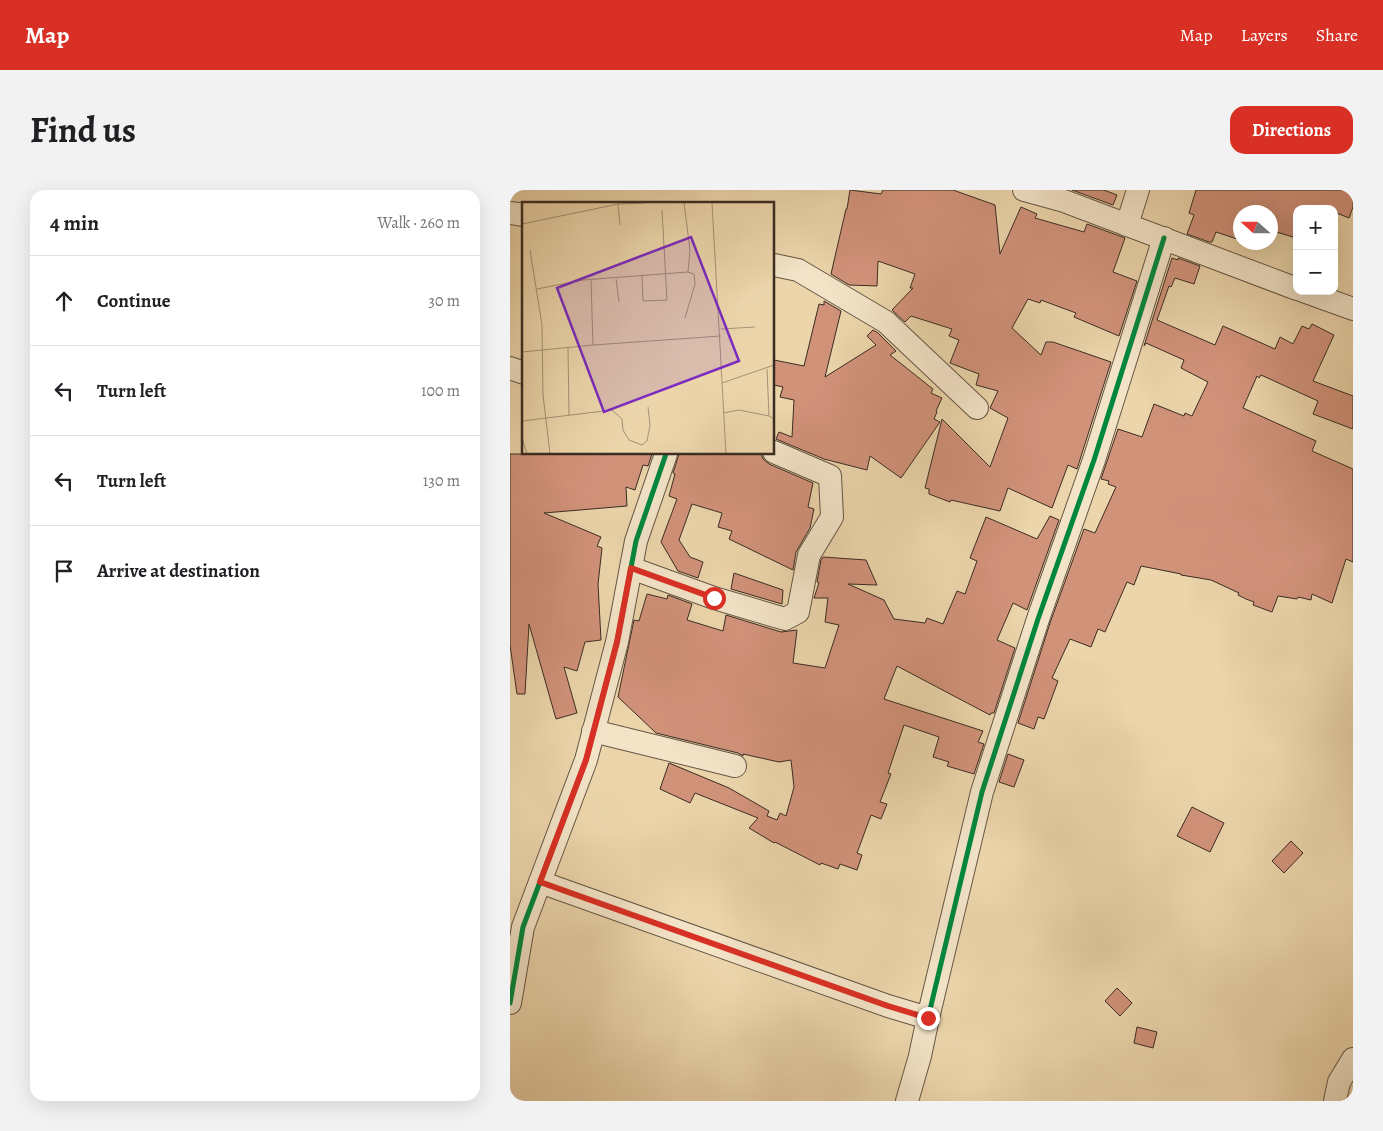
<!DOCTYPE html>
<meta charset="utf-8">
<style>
:root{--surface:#fff;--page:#f2f2f2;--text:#202124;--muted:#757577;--line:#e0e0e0;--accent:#d93025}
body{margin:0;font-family:Alegreya,serif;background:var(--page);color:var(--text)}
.controls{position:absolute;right:15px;top:15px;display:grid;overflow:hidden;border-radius:10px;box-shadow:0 5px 20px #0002}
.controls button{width:45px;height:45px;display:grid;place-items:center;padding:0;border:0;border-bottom:1px solid var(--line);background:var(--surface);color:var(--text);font:25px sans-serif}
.compass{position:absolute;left:723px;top:15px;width:45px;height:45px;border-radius:50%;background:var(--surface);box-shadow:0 5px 20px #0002;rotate:291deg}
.stop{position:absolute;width:15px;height:15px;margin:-11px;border:4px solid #d93025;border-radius:50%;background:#fff}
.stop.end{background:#d93025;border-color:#fff;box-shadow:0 1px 5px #0008}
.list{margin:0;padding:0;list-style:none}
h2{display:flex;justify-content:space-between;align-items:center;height:65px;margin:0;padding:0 20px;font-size:21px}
h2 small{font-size:16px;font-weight:400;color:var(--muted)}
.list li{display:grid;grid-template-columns:32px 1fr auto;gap:15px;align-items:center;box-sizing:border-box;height:90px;padding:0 20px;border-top:1px solid var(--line)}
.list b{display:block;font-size:19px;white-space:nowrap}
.list em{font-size:16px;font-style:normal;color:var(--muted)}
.icon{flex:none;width:28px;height:28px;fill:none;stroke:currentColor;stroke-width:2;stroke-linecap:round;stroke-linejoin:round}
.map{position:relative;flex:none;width:843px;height:911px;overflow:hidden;border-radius:15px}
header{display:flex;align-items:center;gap:30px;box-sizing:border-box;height:70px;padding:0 25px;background:var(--accent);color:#fff}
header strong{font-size:24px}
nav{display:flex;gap:28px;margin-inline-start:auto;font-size:18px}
.intro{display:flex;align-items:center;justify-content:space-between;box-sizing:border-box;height:120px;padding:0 30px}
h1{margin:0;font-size:35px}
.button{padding:12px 22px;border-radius:15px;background:var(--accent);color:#fff;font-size:18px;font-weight:700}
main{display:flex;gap:30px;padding:0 30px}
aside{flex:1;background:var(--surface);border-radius:15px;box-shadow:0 5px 20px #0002}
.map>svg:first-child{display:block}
</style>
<header>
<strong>Map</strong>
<nav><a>Map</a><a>Layers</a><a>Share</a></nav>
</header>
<div class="intro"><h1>Find us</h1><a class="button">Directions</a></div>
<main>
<aside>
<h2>4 min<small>Walk · 260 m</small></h2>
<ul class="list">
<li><svg class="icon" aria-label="ahead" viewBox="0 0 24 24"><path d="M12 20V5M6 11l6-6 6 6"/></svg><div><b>Continue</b></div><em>30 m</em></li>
<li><svg class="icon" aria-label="left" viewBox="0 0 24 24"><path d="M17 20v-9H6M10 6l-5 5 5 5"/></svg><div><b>Turn left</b></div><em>100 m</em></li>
<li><svg class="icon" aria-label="left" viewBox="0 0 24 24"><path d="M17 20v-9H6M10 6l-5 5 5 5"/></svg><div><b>Turn left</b></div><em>130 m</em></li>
<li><svg class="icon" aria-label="arrive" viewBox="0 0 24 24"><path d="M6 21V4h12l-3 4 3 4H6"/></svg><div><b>Arrive at destination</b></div></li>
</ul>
</aside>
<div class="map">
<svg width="843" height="911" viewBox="0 0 843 911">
<rect width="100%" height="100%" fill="#ecd5ab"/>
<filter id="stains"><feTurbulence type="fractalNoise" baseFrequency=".004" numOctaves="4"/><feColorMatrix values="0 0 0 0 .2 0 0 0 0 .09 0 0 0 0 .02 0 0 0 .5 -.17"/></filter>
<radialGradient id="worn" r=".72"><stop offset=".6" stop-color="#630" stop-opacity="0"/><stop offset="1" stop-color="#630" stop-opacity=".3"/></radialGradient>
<g fill="#d1927a" stroke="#3a2c23">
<polygon points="340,0 371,4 373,0 443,0 485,15 490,64 511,17 527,24 525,28 574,42 577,34 615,48 603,82 627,91 609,146 564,127 566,123 531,110 530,113 518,109 502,138 531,165 536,152 543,152 601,172 567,279 558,275 542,318 498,298 490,321 441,310 440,312 419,304 419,299 415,298 432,229 480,277 498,228 480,218 488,201 466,195 469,184 440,173 449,150 439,146 442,139 401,126 395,132 382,120 403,98 400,98 405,84 368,71 367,96 339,95 321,84 336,19 337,19"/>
<polygon points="562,0 594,0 607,5 603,15"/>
<polygon points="686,0 843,0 843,17 839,28 824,22 824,19 787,19 787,37 783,47 760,40 760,22 730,22 730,50 706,42 702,52 699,52 677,44 684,25 679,23"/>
<polygon points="662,68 668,70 668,68 690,76 684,94 665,88 661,97 659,96 647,130 705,155 713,136 765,159 770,147 783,154 792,136 799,139 802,134 824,145 803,191 843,206 843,239 803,224 808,211 751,185 749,188 747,186 733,218 806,251 802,261 843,279 843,372 836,369 822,413 802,404 801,410 788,407 787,409 768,406 762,422 743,415 744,412 736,409 728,405 729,403 701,390 671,385 671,384 631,376 624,395 617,392 595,442 588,439 581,457 560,449 542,488 548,491 534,529 528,527 524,539 508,533 540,433 574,339 585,343 606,297 598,294 599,291 591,289 608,239 632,247 644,214 674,226 675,223 682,226 698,192 671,178 674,170 636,153 634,156"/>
<polygon points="314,111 331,121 315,187 366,155 357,146 363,140 368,143 386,161 380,165 423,199 421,203 432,208 426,221 427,222 424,229 430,232 391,288 360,266 357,280 314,269 266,249 269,242 282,247 284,210 270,207 273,197 264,195 264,170 294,176 309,114 314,115"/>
<polygon points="0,264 142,264 138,276 133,275 125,300 116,297 117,316 34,323 91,347 87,356 92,358 88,394 91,450 75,452 67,481 54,477 67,523 46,529 19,434 15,504 7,504 0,455"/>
<polygon points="169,264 251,264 253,269 259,274 303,293 298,317 304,319 300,338 286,362 283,380 219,349 222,341 208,337 212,323 182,314 169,350 180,367 193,372 188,388 168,381 151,352 167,309 159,306 165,284 163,283"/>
<polygon points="540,326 549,330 517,420 503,413 487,450 505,458 484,523 481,523 480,525 387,476 374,509 473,541 468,552 474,554 464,584 437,576 439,572 423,567 429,547 394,535 378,583 381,584 370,612 377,614 371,629 361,625 347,663 352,665 347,680 330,674 328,679 311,673 310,675 265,652 264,653 239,638 248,628 185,603 180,613 150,599 159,573 219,598 259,621 257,626 267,630 270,623 276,626 284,597 281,570 269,572 233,564 233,566 228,563 146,543 108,507 124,430 129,431 137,404 157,409 158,405 182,414 177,430 213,441 216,425 271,442 287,440 283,473 315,478 329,435 315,432 318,408 304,408 309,393 307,392 311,370 313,367 356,370 367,395 338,394 374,410 384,429 415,433 417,428 433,434 447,401 455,404 467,371 460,368 476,327 527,349"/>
<polygon points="224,383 273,400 272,414 221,399"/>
<polygon points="498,564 514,570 504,597 489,592"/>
<polygon points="682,617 714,633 700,662 667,646"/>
<polygon points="781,651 793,663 774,683 762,671"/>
<polygon points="607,798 622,813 610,826 595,811"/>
<polygon points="627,837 647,842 643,858 624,853"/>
</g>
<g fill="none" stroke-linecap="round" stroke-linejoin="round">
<g stroke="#665645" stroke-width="24">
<g id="street">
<polyline points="514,0 554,11 787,99"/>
<polyline points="0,23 14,25"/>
<polyline points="617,35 628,0"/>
<polyline points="264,75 288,80 376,132 467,218"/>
<polyline points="793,101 843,119"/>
<polyline points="0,178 14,183"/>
<polyline points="121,378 204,408 275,429 288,422 299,365 322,327 320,286 264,262"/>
<polyline points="83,541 225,576"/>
<polyline points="30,692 378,816 418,828 410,866 397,911"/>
<polyline points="0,813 13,737 76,570 107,452 126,351 156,264"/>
<polyline points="418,828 472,602 528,429 584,270 654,48"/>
<polyline points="825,911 829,892 843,869"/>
</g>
</g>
<use href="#street" stroke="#f3e4c8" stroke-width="22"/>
<g stroke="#f3e4c8" stroke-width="8">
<g id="cycleway">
<polyline points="0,813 13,737 76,570 107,452 126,351 156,264"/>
<polyline points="418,828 472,602 528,429 584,270 654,48"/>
</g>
</g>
<use href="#cycleway" stroke="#00873e" stroke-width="5"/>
</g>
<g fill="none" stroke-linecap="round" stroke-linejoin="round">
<polyline stroke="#d93025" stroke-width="6" points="204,408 121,378 107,452 76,570 30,692 378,816 418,828"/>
</g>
<g transform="translate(12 12)">
<rect width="252" height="252" fill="#ecd5ab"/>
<path fill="none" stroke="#a59175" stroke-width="1" d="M162,1l6,47 -2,22M190,1l14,251M96,2l2,21M0,22l96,-20 26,-1M8,48l12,75 1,70 7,59M120,74l1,25 24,-1 -5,-90M94,77l3,23M15,87l46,-9 105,-8 6,2 1,10 -10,34M199,127l34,-2M71,143l128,-9M46,146l1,67M0,150l71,-7 -2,-65M245,167l2,47 5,3M200,181l52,-18M201,211l16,-3 30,6M0,219l90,-11 10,9 1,11 6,10 13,5 5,-4 3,-16 -2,-18M0,236l5,16"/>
<path fill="#7b2cbf" fill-opacity="0.15" stroke="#7b2cbf" stroke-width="2.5" d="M169,35l48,124 -135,51 -47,-124z"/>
<rect width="252" height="252" fill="none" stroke="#3a2c23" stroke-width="2.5"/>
</g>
<rect width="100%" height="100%" filter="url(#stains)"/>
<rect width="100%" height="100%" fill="url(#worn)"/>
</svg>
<div class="controls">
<button>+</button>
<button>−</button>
</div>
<svg class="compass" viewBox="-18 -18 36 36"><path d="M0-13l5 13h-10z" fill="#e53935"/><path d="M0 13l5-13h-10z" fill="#757577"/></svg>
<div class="stop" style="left:204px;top:408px"></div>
<div class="stop end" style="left:418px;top:828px"></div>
</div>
</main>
